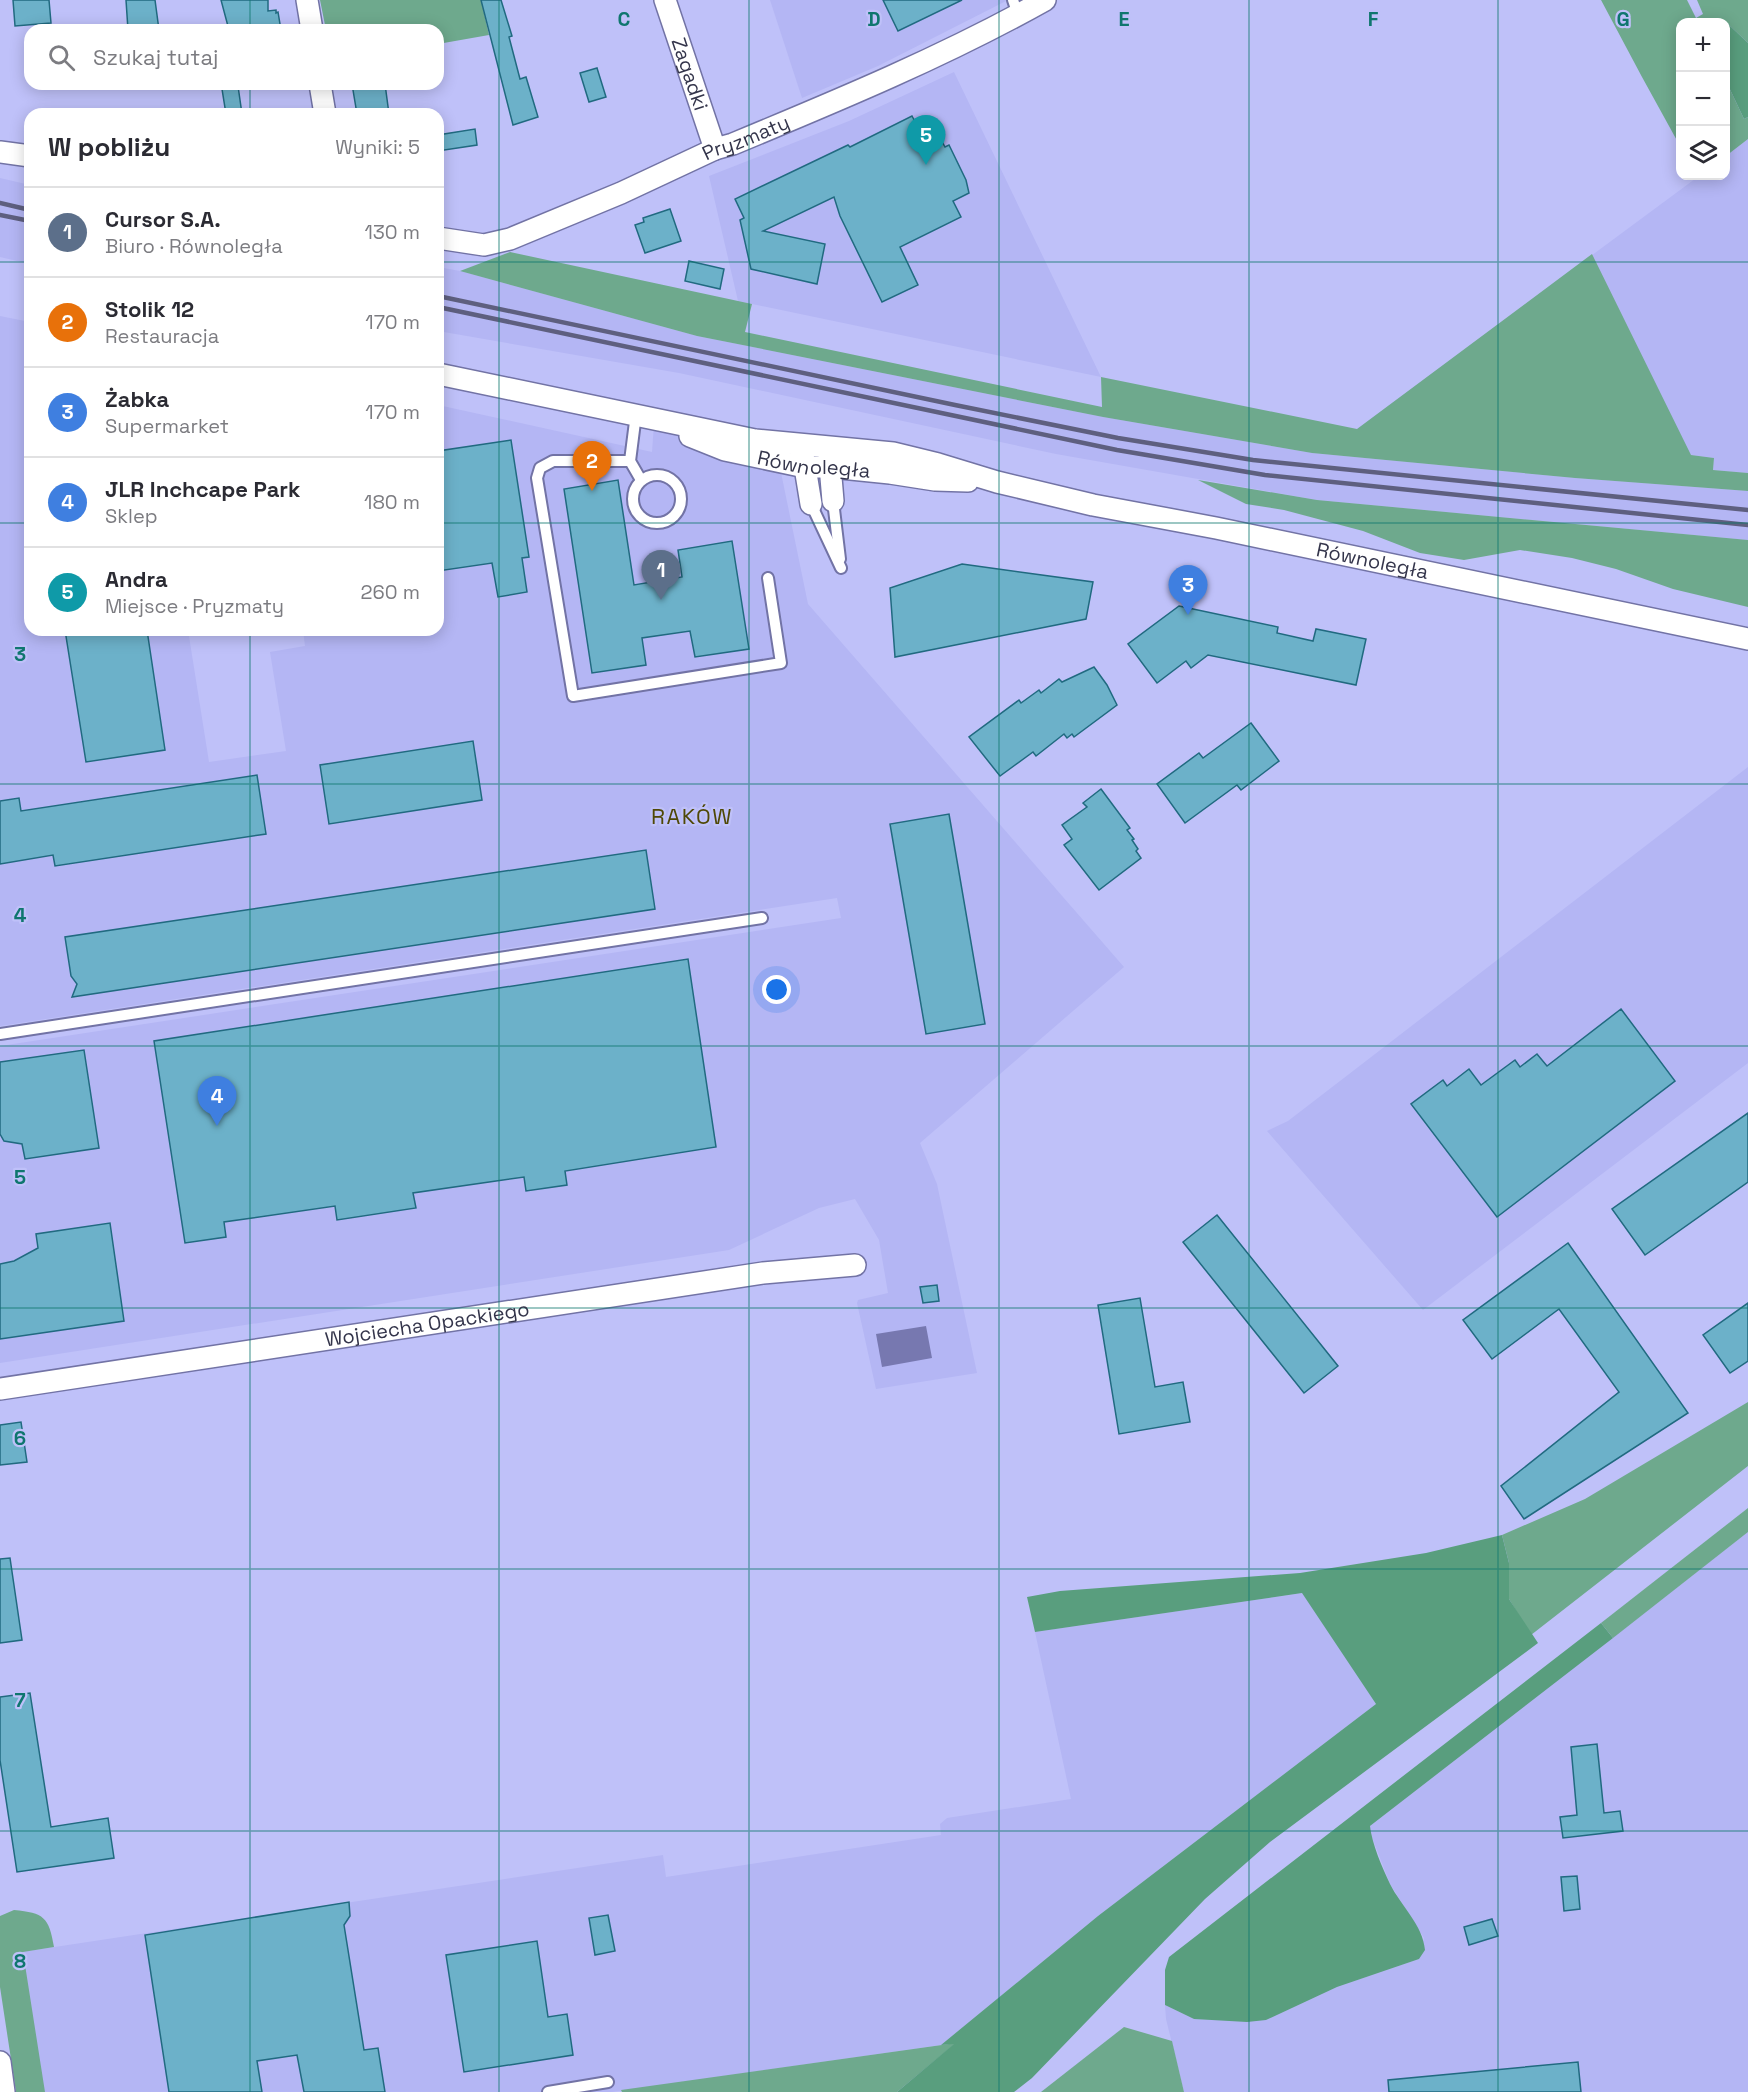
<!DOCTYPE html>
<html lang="pl">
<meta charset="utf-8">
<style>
:root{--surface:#fff;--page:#f7f7f7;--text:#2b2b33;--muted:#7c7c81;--line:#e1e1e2;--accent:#1a73e8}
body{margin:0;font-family:"Space Grotesk",sans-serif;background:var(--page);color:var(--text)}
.controls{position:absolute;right:18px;top:18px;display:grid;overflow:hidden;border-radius:12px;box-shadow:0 3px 15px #0003}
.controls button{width:54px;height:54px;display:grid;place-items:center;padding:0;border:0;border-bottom:2px solid var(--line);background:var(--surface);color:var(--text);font:30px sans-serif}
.you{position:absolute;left:777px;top:990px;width:21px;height:21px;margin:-15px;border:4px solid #fff;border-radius:50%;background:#1a73e8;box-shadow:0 0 0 9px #1a73e833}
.badge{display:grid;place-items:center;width:39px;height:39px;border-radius:50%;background:var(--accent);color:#fff;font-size:20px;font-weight:700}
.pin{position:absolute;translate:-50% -50px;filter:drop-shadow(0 2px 3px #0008)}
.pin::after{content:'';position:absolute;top:32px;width:21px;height:18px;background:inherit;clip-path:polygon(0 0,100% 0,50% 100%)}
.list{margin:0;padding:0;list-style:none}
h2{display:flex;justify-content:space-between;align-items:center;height:78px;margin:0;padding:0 24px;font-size:26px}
h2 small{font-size:20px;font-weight:400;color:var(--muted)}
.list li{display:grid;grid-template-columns:39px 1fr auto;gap:18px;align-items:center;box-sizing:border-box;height:90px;padding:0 24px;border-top:2px solid var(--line)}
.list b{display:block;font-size:22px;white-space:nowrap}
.list p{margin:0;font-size:20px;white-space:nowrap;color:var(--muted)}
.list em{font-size:20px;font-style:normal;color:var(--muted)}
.icon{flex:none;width:33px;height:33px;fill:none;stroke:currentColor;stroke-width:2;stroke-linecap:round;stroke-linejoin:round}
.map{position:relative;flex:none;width:1748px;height:2092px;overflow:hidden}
.search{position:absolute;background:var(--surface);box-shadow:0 3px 15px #0003;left:24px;top:24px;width:420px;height:66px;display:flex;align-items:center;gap:15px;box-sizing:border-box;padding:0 21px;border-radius:18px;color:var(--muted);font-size:22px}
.panel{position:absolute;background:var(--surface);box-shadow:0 3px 15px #0003;left:24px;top:108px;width:420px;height:528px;border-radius:18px}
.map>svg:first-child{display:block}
</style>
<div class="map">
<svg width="1748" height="2092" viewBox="0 0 1748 2092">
<rect width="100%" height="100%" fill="#bfc1f9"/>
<g fill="#b4b6f4">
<polygon points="770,0 1008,0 878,66 802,98"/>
<polygon points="954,72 1101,377 738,301 709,176 849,121"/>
<polygon points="1748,139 1748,473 1713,470 1714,458 1575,440 1357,429 1699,176 1726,176 1726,156"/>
<polygon points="0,178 30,185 30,264 0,257"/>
<polygon points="438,267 460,271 697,336 1103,417 1312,453 1575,478 1748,491 1748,540 1317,500 1056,454 679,373 438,331"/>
<polygon points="0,316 30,322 30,630 188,630 209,762 286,751 270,652 305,646 303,630 438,630 438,405 652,452 654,424 777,453 808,604 1124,967 920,1143 937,1184 977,1373 876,1389 857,1303 858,1300 888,1293 879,1240 855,1199 819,1208 729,1250 0,1363 0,1046 841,918 837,898 0,1026"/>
<polygon points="1748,767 1748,1063 1423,1310 1267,1131 1288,1121"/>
<polygon points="1748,1532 1748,2092 1184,2092 1166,2019 1165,2005 1194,2019 1266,2020 1337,1987 1419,1959 1424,1938 1390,1884 1371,1835 1370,1826"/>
<polygon points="1303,1593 1376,1704 1098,1916 941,2045 612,2092 36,2092 15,1953 663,1855 666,1877 941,1835 940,1824 947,1818 1071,1799 1035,1632"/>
</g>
<g fill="#6ea98d">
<polygon points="320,0 481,0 489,35 438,44 438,30 326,30"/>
<polygon points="1601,0 1687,0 1696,18 1703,14 1697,0 1748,0 1748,43 1726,22 1680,22 1680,146 1642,77"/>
<polygon points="1726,81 1744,119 1748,117 1748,139 1726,156"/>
<polygon points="510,252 752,304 745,332 1102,407 1101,377 1357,429 1592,254 1691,455 1714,458 1713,470 1748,473 1748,491 1575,478 1312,453 1103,417 697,336 460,271"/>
<polygon points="1198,480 1317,500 1748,540 1748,607 1673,589 1616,569 1572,558 1520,550 1464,560 1420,553 1363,531 1284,510 1246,504"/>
<polygon points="1748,1402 1748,1466 1531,1635 1509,1599 1509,1563 1502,1535 1585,1499"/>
<polygon points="1748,1508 1748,1532 1613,1638 1601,1623"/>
<path d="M14,1910c30,3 35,7 40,37l-31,5 22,140h-29l-16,-105v-71z"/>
<polygon points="1124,2027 1172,2041 1184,2092 1041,2092"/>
<polygon points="956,2043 897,2092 622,2092 621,2090"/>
</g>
<g fill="#599e7e">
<polygon points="1726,22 1748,43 1748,117 1744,119 1726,81"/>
<polygon points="1502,1535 1509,1563 1509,1599 1538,1643 1270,1842 1205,1899 1032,2078 1014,2092 897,2092 954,2044 941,2045 1098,1916 1376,1704 1302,1593 1035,1632 1027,1597 1060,1591 1300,1573 1426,1553"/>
<path d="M1601,1623l12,15 -243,188c2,18 12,41 20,58 11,22 33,41 35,66l-6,9 -82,28 -71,33 -19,2 -53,-3 -29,-14v-35l4,-13z"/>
</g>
<polygon fill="#7778b0" points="926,1326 932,1358 882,1367 876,1334"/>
<g fill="#6cb1c9" stroke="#216a80" stroke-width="1.5">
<polygon points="13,0 49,0 51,23 15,26"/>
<polygon points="126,0 155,0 159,30 128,30"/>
<polygon points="221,0 268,0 268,11 276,10 276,13 278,12 281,30 229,30"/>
<polygon points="481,0 501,0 512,36 509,37 520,79 526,77 538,117 513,125"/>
<polygon points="883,0 962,0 898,31"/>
<polygon points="597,68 606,97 589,102 580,73"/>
<polygon points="352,84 385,84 389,114 357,114"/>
<polygon points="238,86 242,114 226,114 222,89"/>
<polygon points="912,116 918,127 931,121 945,147 949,145 966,180 969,193 953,201 961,217 900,247 918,285 882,302 840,216 834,197 763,231 825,244 817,284 751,269 740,220 744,218 735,199 848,145 850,147"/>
<polygon points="475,129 477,145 438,151 438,135"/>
<polygon points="670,209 681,241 645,253 635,225 644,222 643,218"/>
<polygon points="689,261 724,269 720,289 685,281"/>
<polygon points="511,440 529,557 522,558 527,592 498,597 492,563 438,571 438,451"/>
<polygon points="618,480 634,585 682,577 678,550 732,541 749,649 695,657 690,631 642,638 646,665 592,673 564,489"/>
<polygon points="962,564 1093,582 1086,619 895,657 890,588"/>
<polygon points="1179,606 1278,627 1277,633 1313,641 1316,629 1366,639 1356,685 1208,655 1191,668 1186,661 1157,683 1128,644"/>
<polygon points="65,630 147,630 165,750 86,762"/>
<polygon points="1094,667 1107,685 1117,705 1074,737 1072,734 1067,738 1064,734 1036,756 1033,752 1000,776 969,737 1019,700 1021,703 1039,690 1041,693 1059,679 1062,682"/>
<polygon points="1251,723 1279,761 1241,790 1237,785 1185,823 1157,784 1199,753 1203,758"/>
<polygon points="473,741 482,800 329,824 320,765"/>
<polygon points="257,775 266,834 55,866 53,855 0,864 0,801 19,798 21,811"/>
<polygon points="1101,789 1130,828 1127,830 1134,839 1132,840 1138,849 1136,851 1141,858 1099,890 1064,845 1072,839 1062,825 1087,807 1083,803"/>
<polygon points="949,814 985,1024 926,1034 890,824"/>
<polygon points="646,850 655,909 72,997 77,984 71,976 65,937"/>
<polygon points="688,959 716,1147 565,1171 567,1185 526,1191 524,1177 413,1193 416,1208 337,1220 335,1206 224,1222 226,1237 185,1243 154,1041"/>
<polygon points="1621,1009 1675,1081 1497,1217 1411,1104 1443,1080 1447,1086 1469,1069 1481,1085 1515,1060 1520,1067 1537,1054 1547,1066"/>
<polygon points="84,1050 99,1148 25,1159 22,1144 4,1141 0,1134 0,1062"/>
<polygon points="1748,1113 1748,1182 1645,1255 1612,1209"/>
<polygon points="1217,1215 1338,1366 1304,1393 1183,1242"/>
<polygon points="110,1223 124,1321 0,1339 0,1264 14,1261 38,1248 36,1234"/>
<polygon points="1568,1243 1688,1413 1524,1519 1501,1486 1619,1392 1559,1309 1492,1359 1463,1320"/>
<polygon points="937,1285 939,1301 923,1303 920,1287"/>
<polygon points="1140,1298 1155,1387 1183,1382 1190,1422 1119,1434 1098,1305"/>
<polygon points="1748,1303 1748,1361 1730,1373 1703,1335"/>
<polygon points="21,1422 27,1462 0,1465 0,1425"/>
<polygon points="10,1558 22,1640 0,1643 0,1559"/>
<polygon points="30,1693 51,1827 108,1818 114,1858 17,1872 0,1760 0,1697"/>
<polygon points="1597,1744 1604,1813 1620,1811 1623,1831 1563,1838 1560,1817 1577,1815 1571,1747"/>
<polygon points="1577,1876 1580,1909 1564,1911 1561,1877"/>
<polygon points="349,1902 350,1916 344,1925 364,2050 378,2048 385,2092 304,2092 297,2055 257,2061 262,2092 169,2092 145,1935"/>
<polygon points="608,1915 615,1951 595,1955 589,1918"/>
<polygon points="1492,1919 1498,1936 1469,1945 1464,1927"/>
<polygon points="537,1941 548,2017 567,2014 573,2055 464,2072 446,1955"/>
<polygon points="1578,2062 1581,2092 1389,2092 1388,2080"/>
</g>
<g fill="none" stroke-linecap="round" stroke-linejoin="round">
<g stroke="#7273a5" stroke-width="14">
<g id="service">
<polyline points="1013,0 1018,15"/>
<polyline points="636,414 630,461 641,480"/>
<polyline points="630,461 553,461 540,468 537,478 573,696 781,663 768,578"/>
<circle cx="657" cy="499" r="24"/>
<polyline points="833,501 840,559"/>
<polyline points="811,504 841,568"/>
<polyline points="0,1034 762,918"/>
<polyline points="548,2092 608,2082"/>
</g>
</g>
<g stroke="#7273a5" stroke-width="24">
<g id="minor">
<polyline points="307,0 312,30"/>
<path id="s1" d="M665,0l50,149"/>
<polyline points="320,84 325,114"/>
<polyline points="0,152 30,156"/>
<path id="s2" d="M438,238l46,7 26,-6 111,-46 94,-44 18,-5c106,-44 212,-88 312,-144"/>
<path id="s3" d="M438,374l317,66 138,13 45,11 59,18 96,23 123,23 532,111"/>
<path id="s4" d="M690,436l35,14 80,17h26l59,6 45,7 33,1"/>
<polyline points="829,454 833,501"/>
<polyline points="803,455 811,504"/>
<path id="s5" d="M0,1389l763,-116 92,-8"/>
<polyline points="0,2062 4,2092"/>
</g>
</g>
<use href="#service" stroke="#fff" stroke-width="10"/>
<use href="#minor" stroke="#fff" stroke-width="21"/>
<g stroke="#5e5f7f" stroke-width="4.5">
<polyline points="0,203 30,210"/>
<polyline points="0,215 30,221"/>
<polyline points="438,296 955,405 1118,438 1253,460 1748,510"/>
<polyline points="438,307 1117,450 1265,475 1748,525"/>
</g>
</g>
<path fill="none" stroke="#0f766e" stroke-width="1.5" stroke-opacity="0.55" d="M250,0v30M499,0v2092M749,0v2092M999,0v2092M1249,0v2092M1498,0v2092M250,84v30M0,262h30M438,262h1310M0,523h30M438,523h1310M250,630v1462M0,784h1748M0,1046h1748M0,1308h1748M0,1569h1748M0,1831h1748"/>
<g text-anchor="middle" stroke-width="4.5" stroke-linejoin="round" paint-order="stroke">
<g font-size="20" fill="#34354b" stroke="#bfc1f9">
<text dy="7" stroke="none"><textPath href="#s1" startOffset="78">Zagadki</textPath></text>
<text dy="7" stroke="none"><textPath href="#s2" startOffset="330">Pryzmaty</textPath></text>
<text dy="7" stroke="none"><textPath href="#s4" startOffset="128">Równoległa</textPath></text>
<text dy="7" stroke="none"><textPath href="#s3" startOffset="954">Równoległa</textPath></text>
<text dy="7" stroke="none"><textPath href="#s5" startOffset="432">Wojciecha Opackiego</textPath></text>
</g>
<g font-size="22" letter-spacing="1.5" fill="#4f4806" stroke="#bfc1f9">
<text x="692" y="824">RAKÓW</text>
</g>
</g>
<g font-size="20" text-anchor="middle" font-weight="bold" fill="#0f766e" stroke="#bfc1f9" stroke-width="4.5" stroke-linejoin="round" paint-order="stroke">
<text x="624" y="26">C</text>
<text x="874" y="26">D</text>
<text x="1124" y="26">E</text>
<text x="1373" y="26">F</text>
<text x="1623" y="26">G</text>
<text x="20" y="661">3</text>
<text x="20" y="922">4</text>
<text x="20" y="1184">5</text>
<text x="20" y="1445">6</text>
<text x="20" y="1707">7</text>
<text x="20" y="1968">8</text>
</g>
</svg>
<div class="controls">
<button>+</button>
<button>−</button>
<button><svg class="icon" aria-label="layers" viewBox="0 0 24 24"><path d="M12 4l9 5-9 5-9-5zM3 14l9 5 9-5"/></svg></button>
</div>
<div class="you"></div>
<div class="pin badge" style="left:661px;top:600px;background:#5c6f8a">1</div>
<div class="pin badge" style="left:592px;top:491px;background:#e8710a">2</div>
<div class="pin badge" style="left:1188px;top:615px;background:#3f7fe0">3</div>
<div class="pin badge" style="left:217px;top:1126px;background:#3f7fe0">4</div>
<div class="pin badge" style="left:926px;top:165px;background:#0f9aa8">5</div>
<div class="search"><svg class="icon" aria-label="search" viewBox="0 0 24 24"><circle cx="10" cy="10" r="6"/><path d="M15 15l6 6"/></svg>Szukaj tutaj</div>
<section class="panel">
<h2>W pobliżu<small>Wyniki: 5</small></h2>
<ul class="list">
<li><span class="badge" style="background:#5c6f8a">1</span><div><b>Cursor S.A.</b><p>Biuro · Równoległa</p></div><em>130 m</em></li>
<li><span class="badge" style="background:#e8710a">2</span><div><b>Stolik 12</b><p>Restauracja</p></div><em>170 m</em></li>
<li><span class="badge" style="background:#3f7fe0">3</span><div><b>Żabka</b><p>Supermarket</p></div><em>170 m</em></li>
<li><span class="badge" style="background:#3f7fe0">4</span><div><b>JLR Inchcape Park</b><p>Sklep</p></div><em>180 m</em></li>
<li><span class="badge" style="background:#0f9aa8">5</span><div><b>Andra</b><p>Miejsce · Pryzmaty</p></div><em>260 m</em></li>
</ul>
</section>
</div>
